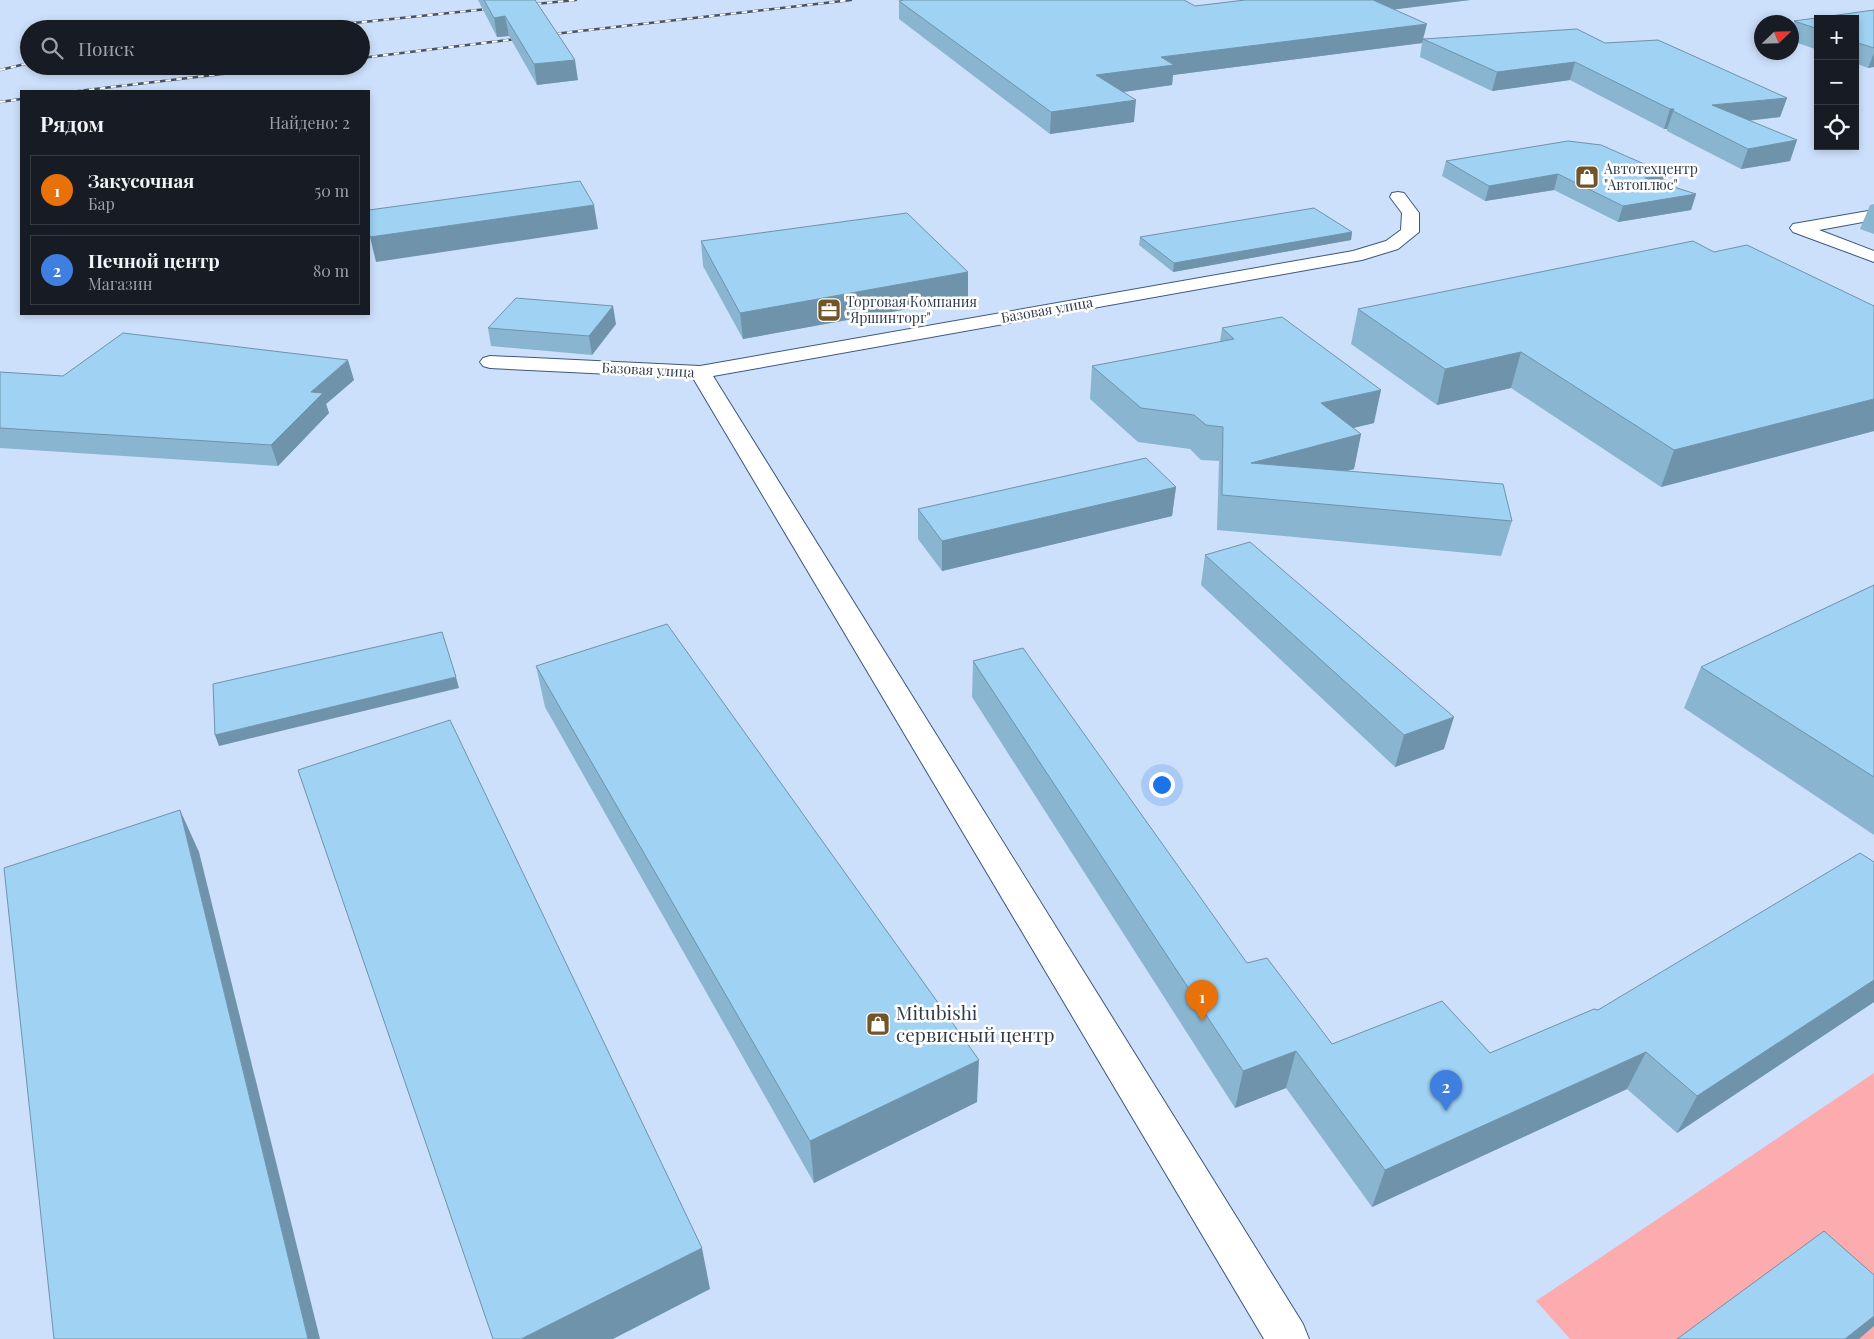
<!DOCTYPE html>
<html lang="ru">
<meta charset="utf-8">
<style>
:root{--surface:#171b24;--page:#20242c;--text:#f1f3f6;--muted:#9ea1a6;--line:#363941;--accent:#b7ac99}
body{margin:0;font-family:"Playfair Display",serif;background:var(--page);color:var(--text)}
.controls{position:absolute;right:15px;top:15px;display:grid;overflow:hidden;border-radius:0px;box-shadow:0 2px 8px #0003}
.controls button{width:45px;height:45px;display:grid;place-items:center;padding:0;border:0;border-bottom:1px solid var(--line);background:var(--surface);color:var(--text);font:25px sans-serif}
.compass{position:absolute;left:1754px;top:15px;width:45px;height:45px;border-radius:50%;background:var(--surface);box-shadow:0 2px 8px #0003;rotate:67deg}
.you{position:absolute;left:1161px;top:784px;width:18px;height:18px;margin:-12px;border:4px solid #fff;border-radius:50%;background:#1a73e8;box-shadow:0 0 0 8px #1a73e833}
.badge{display:grid;place-items:center;width:32px;height:32px;border-radius:50%;background:var(--accent);color:#fff;font-size:16px;font-weight:700}
.pin{position:absolute;translate:-50% -41px;filter:drop-shadow(0 1px 2px #0008)}
.pin::after{content:'';position:absolute;top:26px;width:18px;height:15px;background:inherit;clip-path:polygon(0 0,100% 0,50% 100%)}
.list{margin:0;padding:0;list-style:none}
h2{display:flex;justify-content:space-between;align-items:center;height:65px;margin:0;padding:0 20px;font-size:21px}
h2 small{font-size:16px;font-weight:400;color:var(--muted)}
.list li{display:grid;grid-template-columns:32px 1fr auto;gap:15px;align-items:center;box-sizing:border-box;height:70px;margin:0 10px 10px;padding:0 10px;border:1px solid var(--line);border-radius:0px}
.list b{display:block;font-size:19px;white-space:nowrap}
.list p{margin:0;font-size:16px;white-space:nowrap;color:var(--muted)}
.list em{font-size:16px;font-style:normal;color:var(--muted)}
.icon{flex:none;width:28px;height:28px;fill:none;stroke:currentColor;stroke-width:2;stroke-linecap:round;stroke-linejoin:round}
.map{position:relative;flex:none;width:1874px;height:1339px;overflow:hidden}
.search{position:absolute;background:var(--surface);box-shadow:0 2px 8px #0003;left:20px;top:20px;width:350px;height:55px;display:flex;align-items:center;gap:12px;box-sizing:border-box;padding:0 18px;border-radius:28px;color:var(--muted);font-size:19px}
.panel{position:absolute;background:var(--surface);box-shadow:0 2px 8px #0003;left:20px;top:90px;width:350px;height:225px;border-radius:0px}
.map>svg:first-child{display:block}
</style>
<div class="map">
<svg width="1874" height="1339" viewBox="0 0 1874 1339">
<rect width="100%" height="100%" fill="#cde0fb"/>
<polygon fill="#fcabae" points="1874,1073 1874,1339 1570,1339 1536,1301"/>
<g fill="none" stroke-linecap="round" stroke-linejoin="round">
<g stroke="#3d577e" stroke-width="2">
<g id="street">
<polygon points="1398,192 1404,193 1419,213 1419,232 1398,249 1362,260 713,376 1303,1324 1309,1339 1264,1339 693,378 490,368 483,366 480,362 483,358 490,356 700,366 1353,251 1386,241 1401,230 1402,213 1390,197 1392,193"/>
<polygon points="1874,210 1874,220 1819,230 1874,251 1874,262 1793,232 1790,228 1793,224 1799,223"/>
</g>
</g>
<use href="#street" fill="#fff" fill-rule="evenodd"/>
<g stroke="#465466" stroke-width="2.5">
<g id="rail">
<polyline points="525,5 576,0"/>
<polyline points="296,29 497,8"/>
<polyline points="545,35 851,0"/>
<polyline points="361,58 525,38"/>
<polyline points="0,70 29,63"/>
<polyline points="78,91 289,66"/>
<polyline points="0,102 21,99"/>
</g>
</g>
<use href="#rail" stroke="#fff" stroke-width="2" stroke-dasharray="5.5" stroke-linecap="butt"/>
</g>
<g fill="#89b5d1">
<polygon points="478,0 535,0 578,80 537,85 509,36 497,37"/>
<polygon points="1245,0 1470,0 1394,9 1424,39 1605,43 1787,98 1780,117 1749,121 1797,140 1790,161 1741,169 1667,131 1667,129 1664,129 1570,80 1492,91 1420,57 1422,43 1173,75 1172,85 1123,92 1134,122 1050,134 899,19 899,1 1195,6"/>
<polygon points="1874,10 1874,67 1868,68 1855,63 1855,19 1818,19 1818,50 1792,41 1792,29 1794,21"/>
<polygon points="1446,161 1664,184 1696,194 1691,210 1618,222 1554,190 1485,201 1442,176"/>
<polygon points="1874,204 1874,234 1860,229 1870,205"/>
<polygon points="1352,232 1351,240 1173,272 1139,245 1140,237"/>
<polygon points="701,241 968,298 743,339 703,266"/>
<polygon points="1714,252 1874,306 1874,431 1661,487 1511,388 1437,405 1351,344 1358,309"/>
<polygon points="616,324 592,355 491,346 488,328"/>
<polygon points="1222,328 1374,423 1353,428 1361,434 1354,469 1346,471 1512,521 1501,556 1217,530 1219,461 1201,460 1190,449 1138,442 1090,399 1092,366 1220,342"/>
<polygon points="0,372 63,376 354,380 326,404 329,413 278,466 0,448"/>
<polygon points="1176,487 1172,516 942,571 918,539 918,509"/>
<polygon points="1205,555 1444,749 1395,767 1201,585"/>
<polygon points="1874,585 1874,835 1684,708 1701,667"/>
<polygon points="973,661 1247,963 1332,1044 1490,1053 1598,1010 1874,862 1874,1002 1677,1133 1627,1089 1372,1207 1286,1088 1235,1108 972,697"/>
<polygon points="536,666 977,1102 814,1183 545,707"/>
</g>
<g fill="#6f93aa">
<polygon points="1361,0 1470,0 1359,14"/>
<polygon points="505,16 509,36 497,37 494,18"/>
<polygon points="1427,24 1422,43 1173,75 1172,85 1095,96 1096,75 1161,57"/>
<polygon points="1874,53 1874,67 1868,68"/>
<polygon points="575,60 578,80 537,85 534,64"/>
<polygon points="1575,62 1570,80 1492,91 1497,72"/>
<polygon points="1787,98 1780,117 1705,125 1712,105"/>
<polygon points="1136,100 1134,122 1050,134 1051,112"/>
<polygon points="1670,109 1674,109 1667,129 1664,129"/>
<polygon points="1797,140 1790,161 1741,169 1748,149"/>
<polygon points="1558,174 1554,190 1485,201 1489,186"/>
<polygon points="1667,174 1662,190 1645,178"/>
<polygon points="1696,194 1691,210 1618,222 1623,206"/>
<polygon points="594,205 598,229 376,262 370,237"/>
<polygon points="1352,232 1351,240 1173,272 1174,263"/>
<polygon points="968,272 968,298 743,339 740,313"/>
<polygon points="613,306 616,324 592,355 589,336"/>
<polygon points="1521,352 1511,388 1437,405 1445,369"/>
<polygon points="348,360 354,380 326,404 329,413 278,466 271,445 311,392"/>
<polygon points="1381,390 1374,423 1315,437 1321,403"/>
<polygon points="1874,399 1874,431 1661,487 1674,450"/>
<polygon points="1361,434 1354,469 1246,498 1251,463"/>
<polygon points="1176,487 1172,516 942,571 942,541"/>
<polygon points="456,677 459,688 219,746 215,735"/>
<polygon points="1454,717 1444,749 1395,767 1404,735"/>
<polygon points="180,810 199,852 320,1339 308,1339"/>
<polygon points="1874,980 1874,1002 1677,1133 1697,1096"/>
<polygon points="1296,1051 1286,1088 1235,1108 1243,1071"/>
<polygon points="1646,1052 1627,1089 1372,1207 1385,1170"/>
<polygon points="979,1060 977,1102 814,1183 810,1141"/>
<polygon points="702,1248 710,1289 613,1339 521,1339"/>
<polygon points="1874,1316 1874,1326 1859,1339 1845,1339"/>
</g>
<g fill="#9fd2f3" stroke="#6f93aa">
<polygon points="484,0 535,0 575,60 534,64 505,16 494,18"/>
<polygon points="904,0 1184,0 1195,6 1245,0 1373,0 1427,24 1161,57 1174,65 1096,75 1136,100 1051,112 899,1"/>
<polygon points="1874,10 1874,48 1855,42 1855,19 1818,19 1818,29 1794,21"/>
<polygon points="1577,29 1605,43 1658,40 1787,98 1712,105 1797,140 1748,149 1673,111 1674,109 1670,109 1575,62 1497,72 1423,39"/>
<polygon points="1568,141 1601,145 1667,174 1645,178 1696,194 1623,206 1558,174 1489,186 1446,161"/>
<polygon points="580,181 594,205 370,237 369,232 369,210"/>
<polygon points="1314,208 1352,232 1174,263 1140,237"/>
<polygon points="907,213 968,272 740,313 701,241"/>
<polygon points="1693,241 1714,252 1747,245 1874,306 1874,399 1674,450 1521,352 1445,369 1358,309"/>
<polygon points="516,298 613,306 589,336 488,328"/>
<polygon points="1282,317 1381,390 1321,403 1361,434 1251,463 1503,484 1512,521 1222,495 1223,427 1206,425 1194,415 1141,408 1092,366 1234,339 1222,328"/>
<polygon points="123,333 348,360 311,392 323,393 271,445 0,428 0,372 63,376"/>
<polygon points="1146,458 1176,487 942,541 918,509"/>
<polygon points="1250,542 1454,717 1404,735 1205,555"/>
<polygon points="1874,585 1874,777 1701,667"/>
<polygon points="667,624 979,1060 810,1141 536,666"/>
<polygon points="442,632 456,677 215,735 213,684"/>
<polygon points="1023,648 1247,963 1267,958 1332,1044 1442,1001 1490,1053 1594,1009 1598,1010 1860,853 1874,862 1874,980 1697,1096 1646,1052 1385,1170 1296,1051 1243,1071 973,661"/>
<polygon points="450,720 702,1248 521,1339 493,1339 298,770"/>
<polygon points="180,810 308,1339 54,1339 4,868"/>
<polygon points="1824,1231 1874,1275 1874,1316 1845,1339 1677,1339"/>
</g>
<defs>
<g id="shop-square" transform="scale(1.25)"><rect x="-9" y="-9" width="18" height="18" rx="4" fill="#715528" stroke="#fff"/><path d="M-5-2.5h2.3a2.7 3.5 0 0 1 5.4 0H5L5.5 6h-11ZM-1.5-2.5h3a1.5 2.3 0 0 0-3 0Z" fill="#fff"/></g>
<g id="office-square" transform="scale(1.25)"><rect x="-9" y="-9" width="18" height="18" rx="4" fill="#715528" stroke="#fff"/><path d="M-6-3h4V-5.5h4V-3h4V5H-6ZM-1-4.5V-3h2v-1.5ZM-6 0V1H6V0Z" fill="#fff"/></g>
</defs>
<g fill-rule="evenodd">
<use href="#shop-square" x="1587" y="177"/>
<use href="#office-square" x="829" y="310"/>
<use href="#shop-square" x="878" y="1024"/>
</g>
<g text-anchor="middle" stroke-width="5" stroke-linejoin="round" paint-order="stroke">
<g font-size="14" fill="#2e3b4c" stroke="#fff" text-anchor="start">
<text x="1604" y="174">Автотехцентр<tspan x="1604" dy="16">"Автоплюс"</tspan></text>
<text x="846" y="307">Торговая Компания<tspan x="846" dy="16">"Яршинторг"</tspan></text>
</g>
<g font-size="14" fill="#2e3b4c" stroke="#fff">
<text transform="translate(1047 310) rotate(-10)" y="5">Базовая улица</text>
<text transform="translate(648 370) rotate(3)" y="5">Базовая улица</text>
</g>
<g font-size="19" fill="#2e3b4c" stroke="#fff" text-anchor="start">
<text x="896" y="1020">Mitubishi<tspan x="896" dy="22">сервисный центр</tspan></text>
</g>
</g>
</svg>
<div class="controls">
<button>+</button>
<button>−</button>
<button><svg class="icon" aria-label="locate" viewBox="0 0 24 24"><circle cx="12" cy="12" r="6"/><path d="M12 2v4M12 18v4M2 12h4M18 12h4"/></svg></button>
</div>
<svg class="compass" viewBox="-18 -18 36 36"><path d="M0-13l5 13h-10z" fill="#e53935"/><path d="M0 13l5-13h-10z" fill="#9ea1a6"/></svg>
<div class="you"></div>
<div class="pin badge" style="left:1202px;top:1021px;background:#e8710a">1</div>
<div class="pin badge" style="left:1446px;top:1111px;background:#3f7fe0">2</div>
<div class="search"><svg class="icon" aria-label="search" viewBox="0 0 24 24"><circle cx="10" cy="10" r="6"/><path d="M15 15l6 6"/></svg>Поиск</div>
<section class="panel">
<h2>Рядом<small>Найдено: 2</small></h2>
<ul class="list">
<li><span class="badge" style="background:#e8710a">1</span><div><b>Закусочная</b><p>Бар</p></div><em>50 m</em></li>
<li><span class="badge" style="background:#3f7fe0">2</span><div><b>Печной центр</b><p>Магазин</p></div><em>80 m</em></li>
</ul>
</section>
</div>
